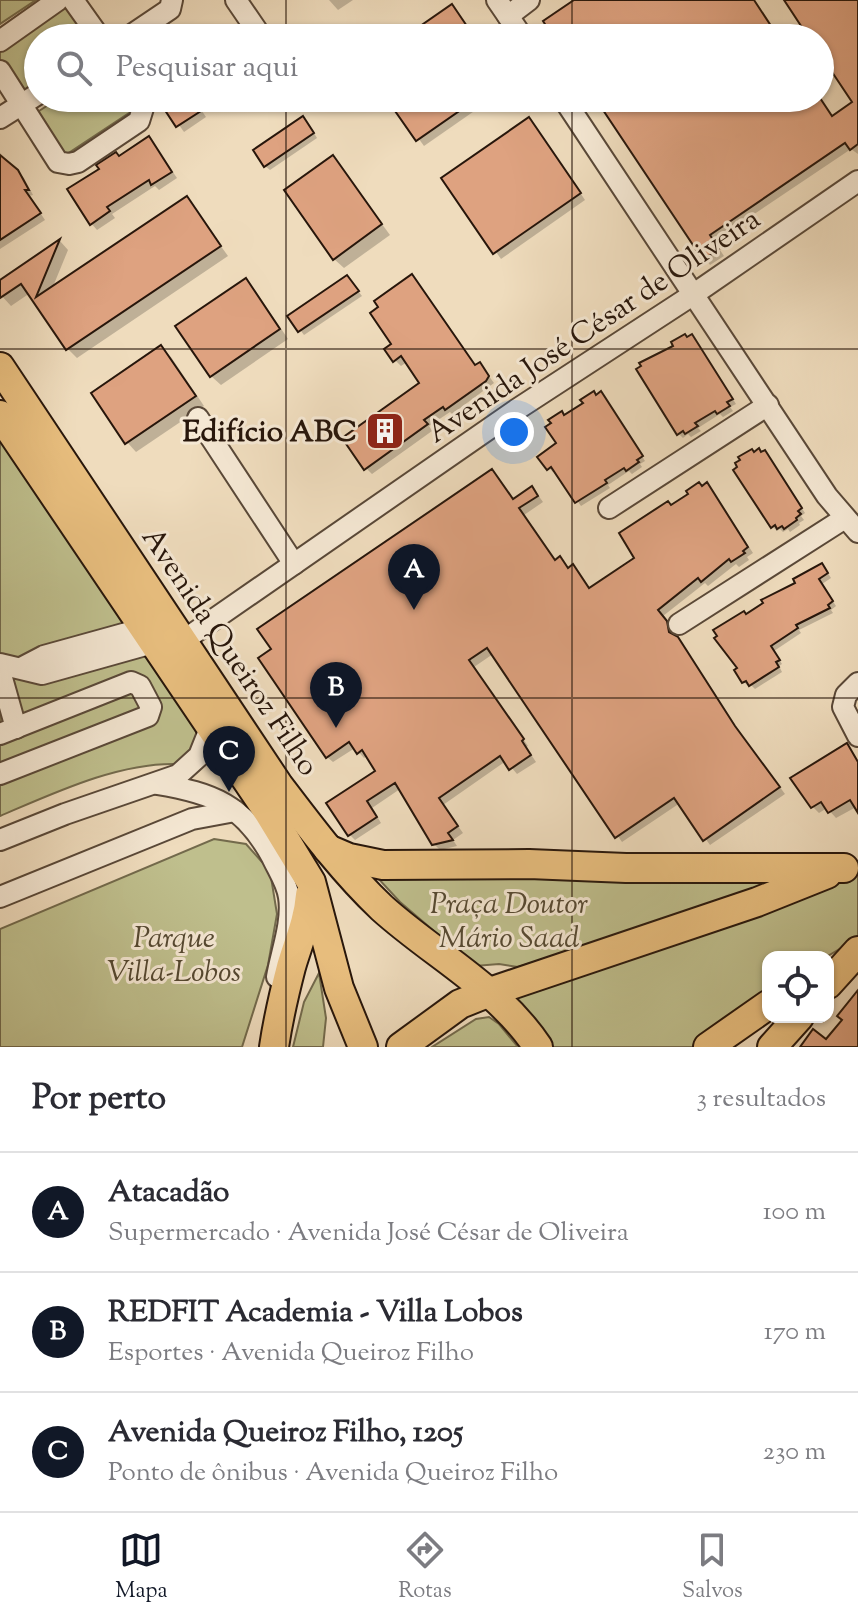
<!DOCTYPE html>
<html lang="pt">
<meta charset="utf-8">
<style>
:root{--surface:#fff;--page:#f7f7f7;--text:#2b2b33;--muted:#7c7c81;--line:#e1e1e2;--accent:#111827}
body{margin:0;font-family:"Sorts Mill Goudy",serif;background:var(--page);color:var(--text)}
.controls{position:absolute;right:24px;bottom:24px;display:grid;overflow:hidden;border-radius:16px;box-shadow:0 2px 6px #0004}
.controls button{width:72px;height:72px;display:grid;place-items:center;padding:0;border:0;border-bottom:2px solid var(--line);background:var(--surface);color:var(--text);font:40px sans-serif}
.you{position:absolute;left:514px;top:432px;width:28px;height:28px;margin:-20px;border:6px solid #fff;border-radius:50%;background:#1a73e8;box-shadow:0 0 0 12px #1a73e833}
.badge{display:grid;place-items:center;width:52px;height:52px;border-radius:50%;background:var(--accent);color:#fff;font-size:26px;font-weight:700}
.pin{position:absolute;translate:-50% -66px;filter:drop-shadow(0 2px 4px #0008)}
.pin::after{content:'';position:absolute;top:42px;width:28px;height:24px;background:inherit;clip-path:polygon(0 0,100% 0,50% 100%)}
.list{margin:0;padding:0;list-style:none}
h2{display:flex;justify-content:space-between;align-items:center;height:104px;margin:0;padding:0 32px;font-size:34px}
h2 small{font-size:26px;font-weight:400;color:var(--muted)}
.list li{display:grid;grid-template-columns:52px 1fr auto;gap:24px;align-items:center;box-sizing:border-box;height:120px;padding:0 32px;border-top:2px solid var(--line)}
.list b{display:block;font-size:30px;white-space:nowrap}
.list p{margin:0;font-size:26px;white-space:nowrap;color:var(--muted)}
.list em{font-size:26px;font-style:normal;color:var(--muted)}
.icon{flex:none;width:44px;height:44px;fill:none;stroke:currentColor;stroke-width:2;stroke-linecap:round;stroke-linejoin:round}
.map{position:relative;flex:none;width:858px;height:1047px;overflow:hidden}
.search{position:absolute;background:var(--surface);box-shadow:0 2px 6px #0004;left:24px;right:24px;top:24px;height:88px;display:flex;align-items:center;gap:20px;box-sizing:border-box;padding:0 28px;border-radius:44px;color:var(--muted);font-size:30px}
.sheet{height:464px;background:var(--surface)}
nav{display:flex;justify-content:space-around;align-items:center;box-sizing:border-box;height:112px;border-top:2px solid var(--line);background:var(--surface);font-size:22px;color:var(--muted)}
nav a{display:grid;justify-items:center;gap:4px}
nav .on{color:var(--accent)}
.map>svg:first-child{display:block}
</style>
<div class="map">
<svg width="858" height="1047" viewBox="0 0 858 1047">
<rect width="100%" height="100%" fill="#efdcbd"/>
<filter id="stains"><feTurbulence type="fractalNoise" baseFrequency=".0025" numOctaves="4"/><feColorMatrix values="0 0 0 0 .2 0 0 0 0 .09 0 0 0 0 .02 0 0 0 .5 -.17"/></filter>
<radialGradient id="worn" r=".72"><stop offset=".6" stop-color="#630" stop-opacity="0"/><stop offset="1" stop-color="#630" stop-opacity=".3"/></radialGradient>
<g fill="#bfbf8d" stroke="#736a4c" stroke-width="2">
<polygon points="0,0 36,0 0,24"/>
<polygon points="66,7 87,38 38,38 38,87 24,96 0,60 0,51"/>
<polygon points="59,98 127,98 135,109 64,156 36,113"/>
<path d="M0,439l188,272c12,26 14,34 -10,53 -59,-2 -124,29 -178,52z"/>
<polygon points="214,839 246,844 270,871 277,914 268,965 242,1047 0,1047 0,929"/>
<polygon points="858,873 858,938 826,957 768,957 768,996 693,1047 553,1047 516,1000 520,995 789,902"/>
<polygon points="375,875 780,877 781,884 518,967 499,964 475,966 400,902"/>
<polygon points="319,973 326,1018 323,1047 293,1047 304,1002"/>
<polygon points="489,1017 499,1024 518,1047 432,1047 476,1019"/>
</g>
<g fill="#0003">
<polygon points="329,0 353,0 338,10"/>
<polygon points="786,0 858,0 858,154 851,149 714,241 724,256 710,265 596,98 820,98 833,117 855,102 820,50 820,38 812,38"/>
<polygon points="160,98 193,98 206,117 184,132"/>
<polygon points="389,98 493,98 424,146"/>
<polygon points="308,123 317,138 270,170 265,166"/>
<polygon points="535,126 585,200 501,259 444,179"/>
<polygon points="149,138 177,178 159,190 155,186 112,214 115,218 97,230 91,223 101,170"/>
<polygon points="0,153 24,178 33,195 29,196 45,220 0,249"/>
<polygon points="333,158 390,235 344,268 334,259"/>
<polygon points="186,198 228,256 77,358 68,349 30,293 11,306 0,294 0,283 60,241 68,250 52,289"/>
<polygon points="245,281 255,290 288,339 221,385 211,376"/>
<polygon points="351,282 362,296 304,335 290,316"/>
<polygon points="418,283 476,366 480,364 494,383 452,414 450,412 429,426 432,431 372,474 366,468 422,383 407,362 401,366 395,360 394,345"/>
<polygon points="696,341 736,404 730,407 733,411 723,417 720,414 698,428 701,431 691,437 688,434 683,438 678,433"/>
<polygon points="161,348 171,357 204,406 136,452 127,442"/>
<polygon points="597,397 605,398 645,461 640,464 642,467 632,474 629,471 608,485 610,488 581,506 555,470 553,472 549,468 565,417"/>
<polygon points="765,452 805,513 801,516 804,520 799,523 800,525 790,532 788,529 783,532 780,529 777,531 773,527 754,454"/>
<polygon points="492,471 514,501 532,489 538,495 543,502 524,515 556,562 566,565 569,570 573,566 590,590 637,559 671,507 702,488 712,490 753,553 747,557 749,560 739,567 736,564 708,586 705,583 663,616 672,629 673,636 683,645 741,734 785,794 710,845 680,803 622,842 493,654 474,667 528,746 526,747 536,762 517,774 506,761 443,805 463,833 453,840 457,846 440,850 434,844 400,789 372,808 381,823 355,840 350,835 377,772 368,755 364,758 355,748 333,762 327,757"/>
<polygon points="826,570 831,578 822,584 836,606 831,610 833,613 799,630 801,633 774,651 782,664 779,666 782,672 755,689 750,684 748,686 744,682 740,668 746,616"/>
<polygon points="846,746 858,761 858,806 836,818 827,808 819,813 813,807"/>
</g>
<g fill="#dea280" stroke="#27160b" stroke-width="2">
<polygon points="574,0 754,0 779,38 554,38 543,21"/>
<polygon points="784,0 858,0 858,144 850,150 845,143 710,235 719,249 703,260 595,98 820,98 832,116 852,102 820,54 820,38 809,38"/>
<polygon points="452,4 475,38 403,38"/>
<polygon points="157,98 193,98 201,111 176,127"/>
<polygon points="386,98 478,98 416,141"/>
<polygon points="303,116 314,133 264,167 253,150"/>
<polygon points="529,117 581,193 493,254 441,178"/>
<polygon points="149,136 172,172 151,185 149,180 107,207 110,211 90,225 67,189 99,169 96,165 116,152 119,156"/>
<polygon points="0,155 18,170 29,190 25,190 41,213 0,240"/>
<polygon points="333,155 382,224 333,260 284,190"/>
<polygon points="187,196 221,246 66,350 21,284 0,298 0,280 60,239 36,297"/>
<polygon points="412,274 475,365 480,362 489,376 486,381 445,410 443,407 424,420 428,424 364,470 342,438 419,383 401,356 393,362 384,349 391,344 370,313 378,307 374,301"/>
<polygon points="347,275 359,291 298,332 287,316"/>
<polygon points="246,278 280,329 210,377 175,326"/>
<polygon points="685,334 687,337 692,334 733,399 727,402 730,406 717,414 715,411 695,423 698,426 685,434 683,431 677,435 636,369 641,366 639,363 673,346 671,342"/>
<polygon points="161,345 196,396 125,444 91,393"/>
<polygon points="594,391 596,395 601,391 643,456 637,460 639,462 626,471 624,468 605,480 607,483 575,503 551,467 547,470 537,457 556,443 545,427 551,423 548,420 562,411 564,415 583,403 580,400"/>
<polygon points="759,448 761,452 765,450 802,508 798,511 801,514 796,518 797,520 784,529 782,526 777,529 775,525 771,528 733,470 737,467 735,463 740,460 738,457 752,449 754,452"/>
<polygon points="492,469 513,499 532,486 538,496 519,508 555,560 560,556 568,568 573,564 589,588 634,558 619,533 668,501 671,505 688,494 686,491 699,482 702,486 707,482 748,547 743,551 745,553 731,562 729,559 701,582 698,578 658,610 667,621 669,632 678,637 735,726 780,787 703,841 674,798 615,838 487,648 469,660 524,739 522,741 531,755 509,770 500,756 439,798 458,826 448,833 453,840 432,845 395,783 367,801 377,817 348,836 326,803 375,771 362,750 357,754 349,742 326,758 258,658 271,649 257,629"/>
<polygon points="822,563 828,573 819,579 833,601 828,605 830,608 796,625 798,628 771,646 780,660 776,662 779,667 749,686 746,681 742,683 734,670 737,668 714,638 717,636 713,630 744,611 746,614 763,603 761,600 795,583 793,579"/>
<polygon points="847,743 858,762 858,813 850,800 828,813 821,802 811,808 790,778"/>
<polygon points="858,990 858,1047 800,1047 813,1029 826,1039 842,1020 837,1016"/>
</g>
<g fill="none" stroke-linecap="round" stroke-linejoin="round">
<g stroke="#594838" stroke-width="24">
<g id="minor">
<polyline points="73,0 100,38"/>
<polyline points="236,0 262,38"/>
<polyline points="497,0 523,38"/>
<polyline points="508,16 529,0"/>
<polyline points="127,38 170,9 172,0"/>
<polyline points="0,41 58,0"/>
<polyline points="0,71 58,162 69,164 78,162 139,121 143,108 139,98"/>
<polyline points="563,98 827,496 858,532"/>
<polyline points="0,118 38,94"/>
<polyline points="198,418 294,564"/>
<polyline points="609,508 768,405"/>
<polyline points="679,624 845,518"/>
<polyline points="174,647 516,410 694,294 858,181"/>
<polyline points="0,664 42,674 156,642"/>
<polyline points="21,668 44,656 145,628"/>
<polyline points="0,671 16,728"/>
<polyline points="858,683 846,695 843,707 858,736"/>
<polyline points="0,734 131,682 140,686 151,707 148,716 0,774"/>
<path d="M157,784c56,9 87,21 115,73 6,13 15,26 17,40 4,25 -8,56 -12,80"/>
<polyline points="0,840 65,814 178,775 199,756 211,726"/>
<polyline points="0,897 192,819 235,811"/>
</g>
</g>
<g stroke="#27160b" stroke-width="32">
<g id="highway">
<path d="M0,367l279,419c32,42 64,85 103,122 52,47 116,79 156,139"/>
<polyline points="0,415 269,813 311,882 339,988 363,1047"/>
<polyline points="328,849 349,858 383,865 529,864 626,868 844,868"/>
<polyline points="828,984 858,951"/>
<path d="M274,1047c4,-27 10,-53 17,-80 7,-24 17,-46 19,-72"/>
<polyline points="401,1047 460,1004 490,992 757,902 827,874"/>
<polyline points="708,1047 768,1005"/>
<polyline points="772,1047 799,1017"/>
</g>
</g>
<use href="#minor" stroke="#f5e8d4" stroke-width="20"/>
<use href="#highway" stroke="#e8be7e" stroke-width="28"/>
</g>
<path fill="none" stroke="#27160b" stroke-width="2" stroke-opacity="0.55" d="M286,0v38M572,0v38M286,98v949M572,98v949M0,349h858M0,698h858"/>
<defs>
<g id="building-square" transform="scale(2)"><rect x="-9" y="-9" width="18" height="18" rx="4" fill="#8f2418" stroke="#f5e8d4"/><path d="M-4-6H4V6H1V3H-1V6H-4ZM-2.5-4.3h1.7v1.8h-1.7ZM.8-4.3h1.7v1.8H.8ZM-2.5-1h1.7V.8h-1.7ZM.8-1h1.7V.8H.8Z" fill="#fff"/></g>
</defs>
<g fill-rule="evenodd">
<use href="#building-square" x="385" y="431"/>
</g>
<g text-anchor="middle" stroke-width="6" stroke-linejoin="round" paint-order="stroke">
<g font-size="30" fill="#27160b" stroke="#f5e8d4">
<text transform="translate(593 325) rotate(-34)" y="10">Avenida José César de Oliveira</text>
<text transform="translate(231 651) rotate(56)" y="10">Avenida Queiroz Filho</text>
</g>
<g font-size="30" font-weight="bold" fill="#27160b" stroke="#f5e8d4" text-anchor="end">
<text x="357" y="441">Edifício ABC</text>
</g>
<g font-size="30" font-style="italic" fill="#554932" stroke="#f5e8d4">
<text x="509" y="913">Praça Doutor<tspan x="509" dy="34">Mário Saad</tspan></text>
<text x="174" y="947">Parque<tspan x="174" dy="34">Villa-Lobos</tspan></text>
</g>
</g>
<rect width="100%" height="100%" filter="url(#stains)"/>
<rect width="100%" height="100%" fill="url(#worn)"/>
</svg>
<div class="controls">
<button><svg class="icon" aria-label="locate" viewBox="0 0 24 24"><circle cx="12" cy="12" r="6"/><path d="M12 2v4M12 18v4M2 12h4M18 12h4"/></svg></button>
</div>
<div class="you"></div>
<div class="pin badge" style="left:414px;top:610px">A</div>
<div class="pin badge" style="left:336px;top:728px">B</div>
<div class="pin badge" style="left:229px;top:792px">C</div>
<div class="search"><svg class="icon" aria-label="search" viewBox="0 0 24 24"><circle cx="10" cy="10" r="6"/><path d="M15 15l6 6"/></svg>Pesquisar aqui</div>
</div>
<section class="sheet">
<h2>Por perto<small>3 resultados</small></h2>
<ul class="list">
<li><span class="badge">A</span><div><b>Atacadão</b><p>Supermercado · Avenida José César de Oliveira</p></div><em>100 m</em></li>
<li><span class="badge">B</span><div><b>REDFIT Academia - Villa Lobos</b><p>Esportes · Avenida Queiroz Filho</p></div><em>170 m</em></li>
<li><span class="badge">C</span><div><b>Avenida Queiroz Filho, 1205</b><p>Ponto de ônibus · Avenida Queiroz Filho</p></div><em>230 m</em></li>
</ul>
</section>
<nav>
<a class="on"><svg class="icon" aria-label="map" viewBox="0 0 24 24"><path d="M3 6l6-2 6 2 6-2v14l-6 2-6-2-6 2zM9 4v14M15 6v14"/></svg>Mapa</a>
<a><svg class="icon" aria-label="directions" viewBox="0 0 24 24"><path d="M12 3l9 9-9 9-9-9zM9 14v-3h6M13 9l2 2-2 2"/></svg>Rotas</a>
<a><svg class="icon" aria-label="saved" viewBox="0 0 24 24"><path d="M7 4h10v16l-5-4-5 4z"/></svg>Salvos</a>
</nav>
